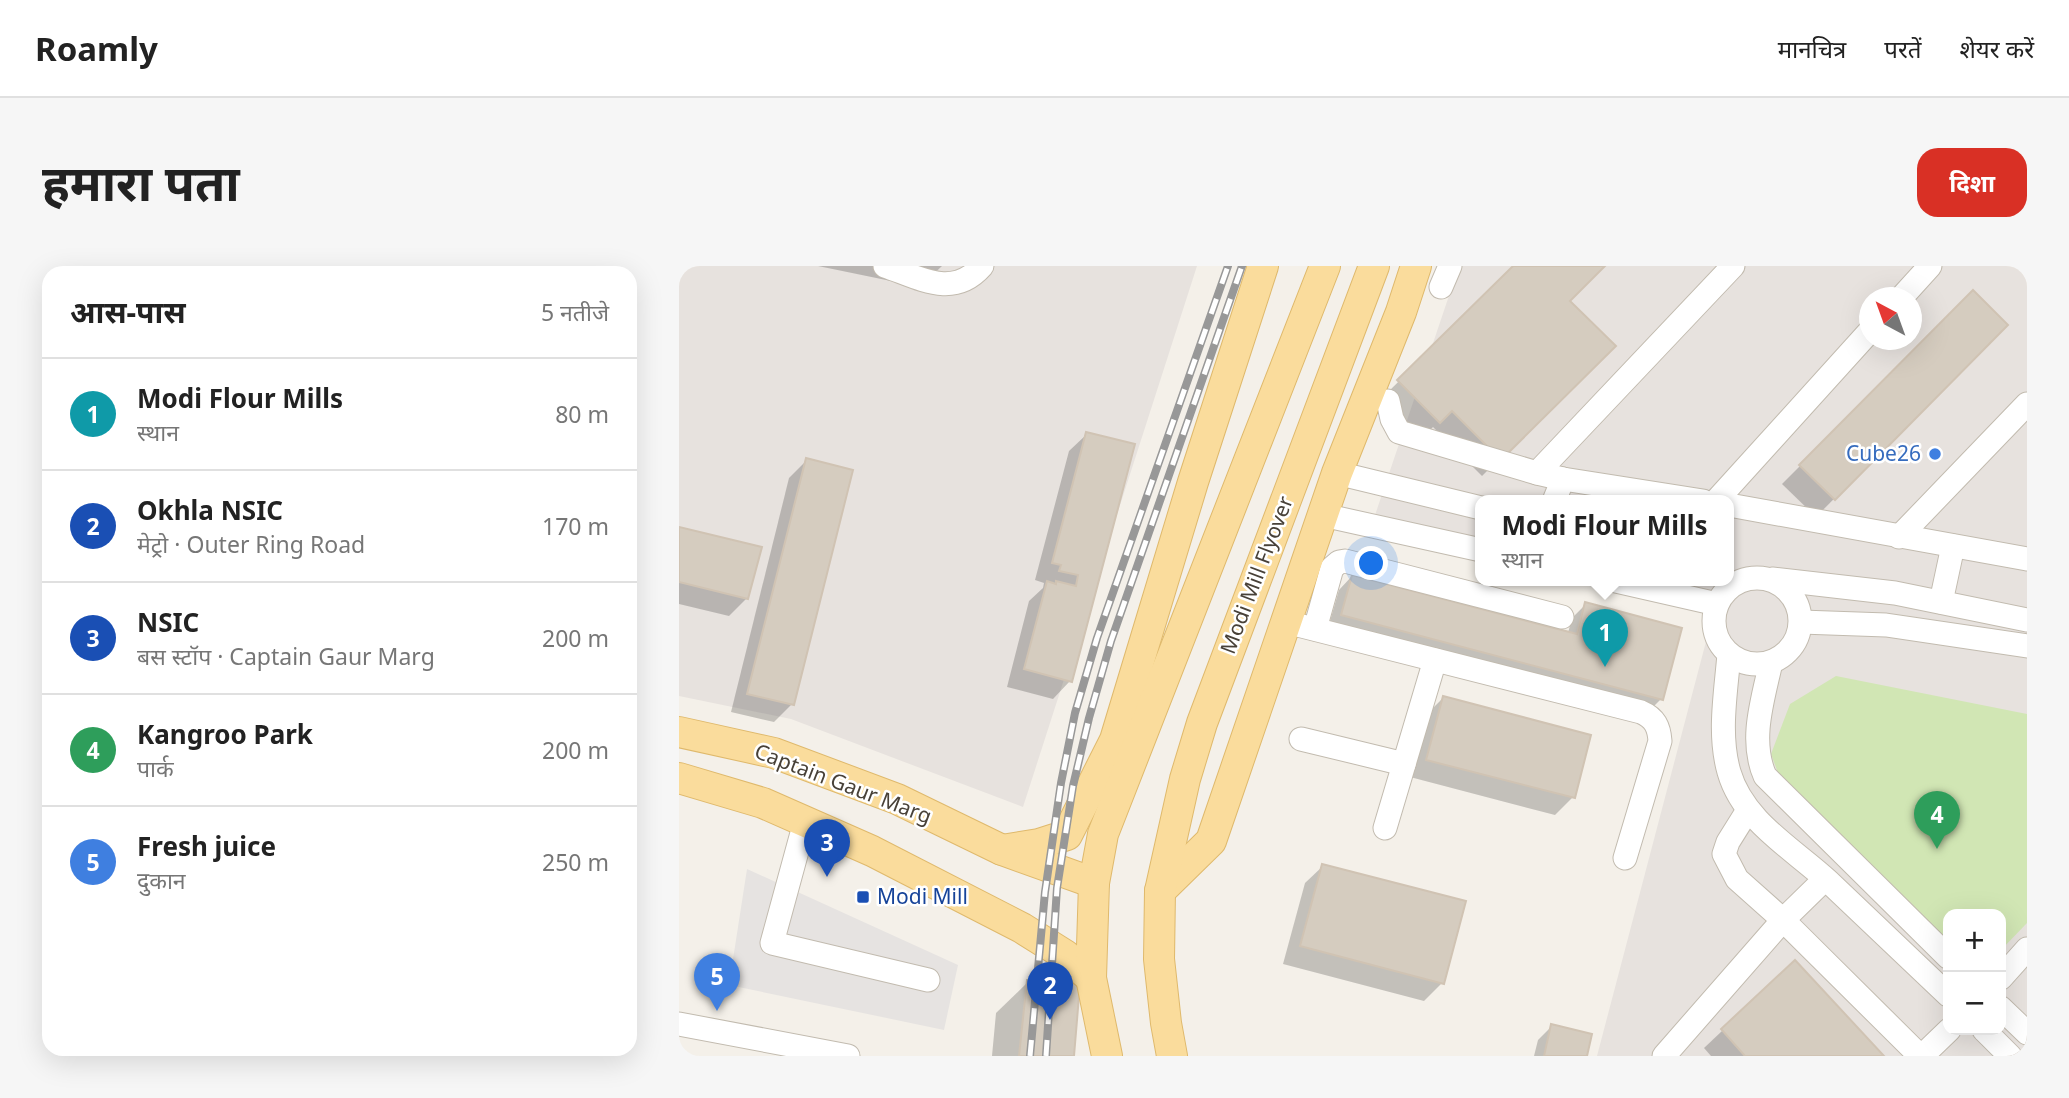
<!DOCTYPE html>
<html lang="hi">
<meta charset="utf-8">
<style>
:root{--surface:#fff;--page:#f6f6f6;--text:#222;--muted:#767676;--line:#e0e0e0;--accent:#d93025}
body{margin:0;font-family:"Noto Sans","Noto Sans Devanagari",sans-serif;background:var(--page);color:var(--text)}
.controls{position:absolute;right:21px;bottom:21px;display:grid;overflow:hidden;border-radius:14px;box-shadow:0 7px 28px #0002}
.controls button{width:63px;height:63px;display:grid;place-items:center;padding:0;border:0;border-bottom:2px solid var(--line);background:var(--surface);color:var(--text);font:35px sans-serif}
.compass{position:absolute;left:1180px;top:21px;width:63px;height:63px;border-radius:50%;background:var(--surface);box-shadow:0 7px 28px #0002;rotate:319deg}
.you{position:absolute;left:693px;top:298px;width:24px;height:24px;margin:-18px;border:5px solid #fff;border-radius:50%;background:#1a73e8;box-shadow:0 0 0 10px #1a73e833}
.badge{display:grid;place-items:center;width:46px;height:46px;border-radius:50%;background:var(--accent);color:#fff;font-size:23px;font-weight:700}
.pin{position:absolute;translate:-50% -58px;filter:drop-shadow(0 2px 4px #0008)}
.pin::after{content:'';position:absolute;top:37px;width:24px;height:21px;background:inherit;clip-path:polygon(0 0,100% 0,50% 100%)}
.popup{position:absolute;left:796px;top:229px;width:259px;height:91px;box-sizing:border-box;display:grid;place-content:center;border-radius:14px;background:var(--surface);filter:drop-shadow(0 2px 5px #0005);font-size:23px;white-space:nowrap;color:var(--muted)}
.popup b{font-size:26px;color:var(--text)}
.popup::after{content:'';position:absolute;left:50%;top:100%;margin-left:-14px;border:14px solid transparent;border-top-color:var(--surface)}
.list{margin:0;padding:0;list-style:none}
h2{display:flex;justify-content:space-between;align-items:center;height:91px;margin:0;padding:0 28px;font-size:30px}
h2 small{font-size:23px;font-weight:400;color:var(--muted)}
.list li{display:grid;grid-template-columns:46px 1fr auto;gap:21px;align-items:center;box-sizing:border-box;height:112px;padding:0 28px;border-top:2px solid var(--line)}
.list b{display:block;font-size:26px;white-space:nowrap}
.list p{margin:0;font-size:23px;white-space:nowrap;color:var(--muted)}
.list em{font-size:23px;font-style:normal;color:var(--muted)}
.map{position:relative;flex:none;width:1348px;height:790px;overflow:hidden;border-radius:21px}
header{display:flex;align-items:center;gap:42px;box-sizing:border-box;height:98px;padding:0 35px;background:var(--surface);border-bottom:2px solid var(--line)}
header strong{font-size:33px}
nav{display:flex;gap:38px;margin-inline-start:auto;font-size:24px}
.intro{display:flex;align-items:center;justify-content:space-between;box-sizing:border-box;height:168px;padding:0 42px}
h1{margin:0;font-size:49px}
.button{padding:18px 32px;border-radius:21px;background:var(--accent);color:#fff;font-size:24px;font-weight:700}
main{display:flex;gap:42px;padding:0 42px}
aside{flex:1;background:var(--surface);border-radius:21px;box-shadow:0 7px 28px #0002}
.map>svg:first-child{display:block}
</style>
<header>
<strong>Roamly</strong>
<nav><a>मानचित्र</a><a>परतें</a><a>शेयर करें</a></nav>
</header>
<div class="intro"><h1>हमारा पता</h1><a class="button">दिशा</a></div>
<main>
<aside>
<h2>आस-पास<small>5 नतीजे</small></h2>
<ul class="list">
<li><span class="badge" style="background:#0f9aa8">1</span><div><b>Modi Flour Mills</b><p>स्थान</p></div><em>80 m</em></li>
<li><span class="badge" style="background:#1a4fb4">2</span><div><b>Okhla NSIC</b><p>मेट्रो · Outer Ring Road</p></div><em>170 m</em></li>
<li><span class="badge" style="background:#1a4fb4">3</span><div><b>NSIC</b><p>बस स्टॉप · Captain Gaur Marg</p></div><em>200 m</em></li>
<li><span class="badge" style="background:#2e9e5b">4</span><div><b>Kangroo Park</b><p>पार्क</p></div><em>200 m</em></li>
<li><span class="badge" style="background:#3f7fe0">5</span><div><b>Fresh juice</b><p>दुकान</p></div><em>250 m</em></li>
</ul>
</aside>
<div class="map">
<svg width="1348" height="790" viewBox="0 0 1348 790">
<rect width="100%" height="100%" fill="#f4f0e9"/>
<g fill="#e7e2de" fill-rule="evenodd">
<polygon points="0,0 518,0 344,541 112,453 0,430"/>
<path d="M780,0h568v790h-430l116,-441 -135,-34h151v-80h-248v56l-111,-27zM1190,32h42v42h-42zM1269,648h53v116h-53z"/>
</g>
<polygon fill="#d1e6b4" points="1157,410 1348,448 1348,657 1322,684 1322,648 1269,648 1269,686 1103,518 1092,488 1111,438"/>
<polygon fill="#e6e3e1" points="68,603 279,699 265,764 50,719"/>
<g fill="#0003">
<polygon points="139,0 263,0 241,21"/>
<polygon points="836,0 924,0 889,35 934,80 803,210 754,161 742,173 702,133"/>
<polygon points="1294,27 1327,59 1137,251 1103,218"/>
<polygon points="408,168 453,179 391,415 374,433 328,421 350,335 364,322 365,317 356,314 390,185"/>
<polygon points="128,194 113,438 95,456 52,446 110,212"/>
<polygon points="0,263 68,332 50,350 0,338"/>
<polygon points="673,310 889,367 893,352 907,338 982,433 969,446 649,362 660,324"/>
<polygon points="764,432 894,531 876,549 731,511 746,450"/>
<polygon points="644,600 763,717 745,735 604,698 626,617"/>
<polygon points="1116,696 1203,790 1032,790 1025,782"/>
<polygon points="349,716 393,790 313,790 317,747"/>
<polygon points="873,760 906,790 855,790 859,774"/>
</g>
<g fill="#d5ccbf" stroke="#d0c3b3" stroke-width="2">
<polygon points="834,0 926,0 891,35 937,80 822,194 773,145 761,157 718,114"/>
<polygon points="1294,24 1329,59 1156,234 1120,199"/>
<polygon points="407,166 456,178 393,416 345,403 368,315 377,318 377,315 397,320 399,309 380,305 382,299 373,297"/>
<polygon points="127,192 174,204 115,439 68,428"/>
<polygon points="0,261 83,281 69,333 0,316"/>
<polygon points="673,309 898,368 906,336 1003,362 984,434 662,349"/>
<polygon points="764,430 912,469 896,532 747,494"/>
<polygon points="643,598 787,635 765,718 621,680"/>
<polygon points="1116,694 1205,790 1066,790 1042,763"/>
<polygon points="348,714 401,718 395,790 340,790"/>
<polygon points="872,758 913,768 908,790 865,790"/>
</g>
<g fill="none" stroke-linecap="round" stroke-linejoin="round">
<g stroke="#c2bbaf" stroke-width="25">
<g id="minor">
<path d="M206,0c35,12 68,33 97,0"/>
<polyline points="762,21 771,0"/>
<polyline points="1222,32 1251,0"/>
<polyline points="709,135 713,153 720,166 858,207 884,213 1024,235"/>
<polyline points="658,207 802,242"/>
<polyline points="858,207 1054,0"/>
<polyline points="875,235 884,213"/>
<polyline points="1037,235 1190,66"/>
<polyline points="1050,239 1348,293"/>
<polyline points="644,249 802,284"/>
<polyline points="1220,271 1348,138"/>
<circle cx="1078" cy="355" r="43"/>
<polyline points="1093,313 1216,327 1348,354"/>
<polyline points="937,315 1038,338"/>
<polyline points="1262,336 1274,280"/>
<path d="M607,356l355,90c14,6 18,15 19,29l-35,117"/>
<polyline points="1122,356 1207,359 1348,380"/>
<polyline points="636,363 653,302 660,296 666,295 883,351"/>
<path d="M1050,388c-3,38 -11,80 0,118 14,49 63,76 99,109 40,38 80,76 120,114"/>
<path d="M1092,396c-8,37 -22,78 -6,114l183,181"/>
<polyline points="622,473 725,498"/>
<polyline points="1069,544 1049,576 1045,588 1058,613 1104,654 1241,790"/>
<polyline points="126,556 93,677 249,714"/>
<polyline points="706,562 756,394"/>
<polyline points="1322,712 1348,683"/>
<polyline points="1322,742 1348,767"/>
<polyline points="0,758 169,790"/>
<polyline points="1305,764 1331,790"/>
<polyline points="985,790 1104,654 1146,613"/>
<polyline points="1243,790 1270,764"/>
</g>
</g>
<g stroke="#dfb96c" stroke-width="32">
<g id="major">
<polyline points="0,466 95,487 218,533 323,584 415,617"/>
<polyline points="0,512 84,537 193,585 343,662 386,689 412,712"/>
<polyline points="323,584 360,578 388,569 436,474 514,216 584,0"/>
<polyline points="481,625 532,575 658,207 722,46 737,0"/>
<polyline points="428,790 412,712 415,617 424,568 646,0"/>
<polyline points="493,790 487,757 480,693 481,625 506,513 523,457 695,0"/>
</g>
</g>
<use href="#minor" stroke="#fff" stroke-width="23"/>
<use href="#major" stroke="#fadc9c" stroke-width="30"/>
<g stroke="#989898" stroke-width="8">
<g id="rail">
<polyline points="351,790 366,626 382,517 396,447 418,372 549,0"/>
<polyline points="367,790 378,622 394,520 410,452 432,375 563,0"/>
</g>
</g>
<use href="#rail" stroke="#fff" stroke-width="5" stroke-dasharray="16" stroke-linecap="butt"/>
</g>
<circle fill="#3f7fe0" stroke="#fff" stroke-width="2.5" cx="1256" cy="188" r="7"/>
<rect fill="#1a4fb4" stroke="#fff" stroke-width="2.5" x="177" y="624" width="14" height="14" rx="3.5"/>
<g text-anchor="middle" stroke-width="5" stroke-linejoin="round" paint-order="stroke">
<g font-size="21" fill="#366cbe" stroke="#fff" text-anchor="end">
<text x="1242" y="195">Cube26</text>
</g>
<g font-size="21" fill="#484138" stroke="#fff">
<text transform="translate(578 309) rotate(-69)" y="7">Modi Mill Flyover</text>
<text transform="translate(164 518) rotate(21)" y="7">Captain Gaur Marg</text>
</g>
<g font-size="21" fill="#164399" stroke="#fff" text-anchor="start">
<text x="198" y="638">Modi Mill</text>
</g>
</g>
</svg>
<div class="controls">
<button>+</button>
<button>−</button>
</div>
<svg class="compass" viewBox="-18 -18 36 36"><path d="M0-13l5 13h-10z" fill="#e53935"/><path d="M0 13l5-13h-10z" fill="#767676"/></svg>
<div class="you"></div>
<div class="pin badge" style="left:926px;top:401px;background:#0f9aa8">1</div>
<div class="popup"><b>Modi Flour Mills</b>स्थान</div>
<div class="pin badge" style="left:371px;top:754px;background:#1a4fb4">2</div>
<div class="pin badge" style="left:148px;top:611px;background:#1a4fb4">3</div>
<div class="pin badge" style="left:1258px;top:583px;background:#2e9e5b">4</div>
<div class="pin badge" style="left:38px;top:745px;background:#3f7fe0">5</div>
</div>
</main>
